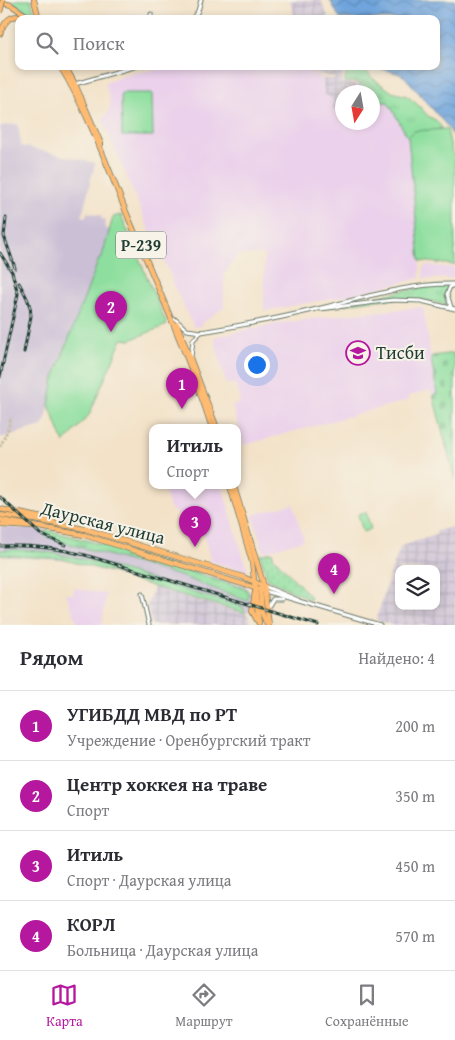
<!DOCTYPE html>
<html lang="ru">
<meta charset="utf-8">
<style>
:root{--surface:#fff;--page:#f2f2f3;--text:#2b2b33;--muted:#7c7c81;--line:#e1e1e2;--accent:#b5179e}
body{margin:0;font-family:"Gentium Book Plus",serif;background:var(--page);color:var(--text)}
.controls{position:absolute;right:15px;bottom:15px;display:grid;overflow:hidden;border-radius:10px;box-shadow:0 2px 8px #0003}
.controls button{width:45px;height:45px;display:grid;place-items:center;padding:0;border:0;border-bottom:1px solid var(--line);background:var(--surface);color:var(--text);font:25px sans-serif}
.compass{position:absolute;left:335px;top:85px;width:45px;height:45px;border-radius:50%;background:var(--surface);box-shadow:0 2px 8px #0003;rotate:191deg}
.you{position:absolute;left:256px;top:364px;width:18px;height:18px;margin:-12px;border:4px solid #fff;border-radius:50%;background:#1a73e8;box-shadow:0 0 0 8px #1a73e833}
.badge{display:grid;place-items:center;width:32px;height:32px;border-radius:50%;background:var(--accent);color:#fff;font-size:16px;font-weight:700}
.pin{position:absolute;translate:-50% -41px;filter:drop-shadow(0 1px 2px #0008)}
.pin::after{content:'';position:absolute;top:26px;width:18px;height:15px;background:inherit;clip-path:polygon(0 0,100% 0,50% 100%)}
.popup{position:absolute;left:149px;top:424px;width:92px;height:65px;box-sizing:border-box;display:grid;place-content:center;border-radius:10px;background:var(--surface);filter:drop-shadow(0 1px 4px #0005);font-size:16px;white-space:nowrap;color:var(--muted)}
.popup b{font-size:19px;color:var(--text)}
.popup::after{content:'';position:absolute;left:50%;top:100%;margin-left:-10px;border:10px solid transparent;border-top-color:var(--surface)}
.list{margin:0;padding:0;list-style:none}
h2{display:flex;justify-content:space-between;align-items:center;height:65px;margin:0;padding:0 20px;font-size:21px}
h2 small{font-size:16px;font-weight:400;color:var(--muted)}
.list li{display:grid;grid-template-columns:32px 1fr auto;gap:15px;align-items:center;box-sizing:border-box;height:70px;padding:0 20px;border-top:1px solid var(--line)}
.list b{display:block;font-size:19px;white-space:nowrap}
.list p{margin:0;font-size:16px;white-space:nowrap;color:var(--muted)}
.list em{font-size:16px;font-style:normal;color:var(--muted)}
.icon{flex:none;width:28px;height:28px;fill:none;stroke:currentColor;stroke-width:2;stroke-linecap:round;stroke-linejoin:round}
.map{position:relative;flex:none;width:455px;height:625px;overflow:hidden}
.search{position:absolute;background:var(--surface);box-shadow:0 2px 8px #0003;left:15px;right:15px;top:15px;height:55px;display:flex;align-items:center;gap:12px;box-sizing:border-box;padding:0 18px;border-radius:10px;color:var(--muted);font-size:19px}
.sheet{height:345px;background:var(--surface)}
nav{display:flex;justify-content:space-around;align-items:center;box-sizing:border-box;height:70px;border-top:1px solid var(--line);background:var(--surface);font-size:14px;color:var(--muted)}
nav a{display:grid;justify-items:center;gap:2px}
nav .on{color:var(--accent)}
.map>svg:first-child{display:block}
</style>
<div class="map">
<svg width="455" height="625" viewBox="0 0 455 625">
<defs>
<pattern id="industrial-grid" width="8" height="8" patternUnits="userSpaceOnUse" patternTransform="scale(1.25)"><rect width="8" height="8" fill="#cbbfd5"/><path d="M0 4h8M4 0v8" fill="none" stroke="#a49cae"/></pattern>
<pattern id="grass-tufts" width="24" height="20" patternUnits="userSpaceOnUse" patternTransform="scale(1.25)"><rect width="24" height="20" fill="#8edf9f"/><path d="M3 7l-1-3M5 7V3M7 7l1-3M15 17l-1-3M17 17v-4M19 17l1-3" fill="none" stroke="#7ac08a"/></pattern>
<pattern id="cemetery-stones" width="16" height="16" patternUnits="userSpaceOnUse" patternTransform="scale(1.25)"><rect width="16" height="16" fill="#8edf9f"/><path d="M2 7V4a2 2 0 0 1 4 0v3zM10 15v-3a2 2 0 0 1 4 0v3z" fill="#7ac08a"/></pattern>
<pattern id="park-dots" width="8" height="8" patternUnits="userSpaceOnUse" patternTransform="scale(1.25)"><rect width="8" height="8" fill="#8edf9f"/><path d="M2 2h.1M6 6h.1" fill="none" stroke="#7ac08a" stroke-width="1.8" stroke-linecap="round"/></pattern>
<pattern id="water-waves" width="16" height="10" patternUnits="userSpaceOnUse" patternTransform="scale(1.25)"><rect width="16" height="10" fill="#70a4dc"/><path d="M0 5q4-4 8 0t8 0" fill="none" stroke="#5b87b3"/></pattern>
</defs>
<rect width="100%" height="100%" fill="#f7f3e8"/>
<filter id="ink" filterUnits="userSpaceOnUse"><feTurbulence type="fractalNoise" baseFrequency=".02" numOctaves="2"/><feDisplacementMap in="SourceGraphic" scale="10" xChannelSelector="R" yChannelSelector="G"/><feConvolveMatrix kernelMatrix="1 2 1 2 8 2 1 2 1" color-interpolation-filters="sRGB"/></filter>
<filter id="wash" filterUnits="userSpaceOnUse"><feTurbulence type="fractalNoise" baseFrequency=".0096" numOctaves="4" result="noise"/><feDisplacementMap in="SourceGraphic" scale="20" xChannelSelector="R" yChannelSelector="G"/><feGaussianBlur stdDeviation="1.12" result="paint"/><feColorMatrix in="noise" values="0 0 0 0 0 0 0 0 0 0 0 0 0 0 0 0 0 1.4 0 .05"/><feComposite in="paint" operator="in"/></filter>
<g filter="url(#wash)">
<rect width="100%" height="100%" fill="#f3e2c8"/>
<g fill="#ebd1eb">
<polygon points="173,66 309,66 311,72 323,79 324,94 333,99 334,110 342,110 342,122 372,122 372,92 356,92 355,84 368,75 414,131 408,137 420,261 420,278 340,297 264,311 264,254 237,255 224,275 224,307 202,323 201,326 194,327 171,280 172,278 164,261 162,261 103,120 110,108 110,101 105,83 131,73 172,68"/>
<polygon points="427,265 455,268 455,278 423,279 423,268"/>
<polygon points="423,307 437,394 433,395 430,390 409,396 409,400 244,445 232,406 238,404 240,400 237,387 234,384 226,384 214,337 280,323 341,315"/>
<polygon points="163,486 222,486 248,572 209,561 210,557 203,532 189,533 187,523 170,508"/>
<polygon points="293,504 304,540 264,552 253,515"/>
<polygon points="74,588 106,594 102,625 78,625 66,593 73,595"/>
</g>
<g fill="url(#industrial-grid)" fill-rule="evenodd">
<polygon points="290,0 321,0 325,11 330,19 295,19"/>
<polygon points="308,66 344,66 342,83 355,84 355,92 342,92 342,110 334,110 333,99 324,94 323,79 335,79 334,77 310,72"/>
<path d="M455,526v99h-63l-16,-5 16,-51 9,-23 35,-11 1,-4zM399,569h37v37h-37z"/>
<polygon points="154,588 248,615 251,625 152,625 147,605"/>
</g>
<g fill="#cbbfd5">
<polygon points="18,124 21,146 95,163 82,216 86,217 87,212 102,216 101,219 106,220 105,228 110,230 101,260 99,259 54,378 47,416 42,426 0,438 0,126"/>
<polygon points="0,527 48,530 89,540 245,586 252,595 252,601 249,612 246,614 85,565 62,560 0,556"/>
</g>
<g fill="url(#grass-tufts)" stroke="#568e6a">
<polygon points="16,0 31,0 36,19 24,9 12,2"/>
<polygon points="347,66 363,66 371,77 392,92 407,96 418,105 428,116 437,121 442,128 419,134 411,143 388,102 373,102 372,92 362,92 362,87 357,82 345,82"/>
<path d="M433,286h17c-6,4 -6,13 -3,19 -42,-12 -83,-4 -124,3l79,-17z"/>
<polygon points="47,530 112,547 246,589 249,594 247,601 183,577 53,539 43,534"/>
<path d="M0,550c53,-3 101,14 151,29 30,10 61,19 92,28l2,6 -91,-26 -39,-14 -31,-8 -23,-6 -61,-4z"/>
</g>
<polygon fill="url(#cemetery-stones)" stroke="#568e6a" points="455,353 455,480 433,395 437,394 431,358 432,356"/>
<polygon fill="url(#park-dots)" stroke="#568e6a" points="272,552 274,558 311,597 310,600 268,579 260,555"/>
<g fill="#8edf9f" stroke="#568e6a">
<polygon points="121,93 152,93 153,136 122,136"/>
<polygon points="447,129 452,153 455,155 455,265 420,261 408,137 414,131"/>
<polygon points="121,215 167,325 130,340 122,339 89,415 64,443 49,405 54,378 99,259 101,260 113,217"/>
<polygon points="366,512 371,529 363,532 358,514"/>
</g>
<polygon fill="url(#water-waves)" stroke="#487088" points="330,0 455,0 455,138 447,126 405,77 400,74 386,70 373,68 372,66 436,66 436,19 340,19"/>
</g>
<g filter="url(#ink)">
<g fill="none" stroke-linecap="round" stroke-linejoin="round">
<polyline stroke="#c9c1aa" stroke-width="3" stroke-dasharray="3 1.5" stroke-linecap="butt" points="0,447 8,429 11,417"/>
<g stroke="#697768" stroke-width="5">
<g id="minor">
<polyline points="151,14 151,19"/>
<polyline points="192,19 198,11 201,0"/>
<polyline points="290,19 295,17"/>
<polyline points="75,84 137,66"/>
<polyline points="451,307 447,294 450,287 454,285"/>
<polyline points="320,309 393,300 421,301 455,309"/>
<path d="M175,319l12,11 14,2c37,-6 75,-13 112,-22 47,-11 93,-27 142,-26"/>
<polyline points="191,357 193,340 201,332"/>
<polyline points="264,586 298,600"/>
<polyline points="265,591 380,625"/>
<polyline points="142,594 149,625"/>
<polyline points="268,607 273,599 282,599"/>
</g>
</g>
<g stroke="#697768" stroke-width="6">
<g id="major">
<polyline points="34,0 39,19"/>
<polyline points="0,2 11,5 29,17"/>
<path d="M0,34c6,-17 12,-20 29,-17"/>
<path d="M60,66c29,48 48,102 69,153 29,69 60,138 83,209"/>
<polyline points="65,66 75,84 101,144"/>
<polyline points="177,324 217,428"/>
<polyline points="230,486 252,562 259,623"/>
<polyline points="234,486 264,586 269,625"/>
<polyline points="0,509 53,520"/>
<polyline points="0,515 35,520 85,529 243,577 264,586"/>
<polyline points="0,520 84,535 265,591"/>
<polyline points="0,525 33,527"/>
<polyline points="260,589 262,613 267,625"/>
<polyline points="255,592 252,611 258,622"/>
</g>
</g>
<use href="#minor" stroke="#fff" stroke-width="3"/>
<use href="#major" stroke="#ffbb71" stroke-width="4.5"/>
<g stroke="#1f3d34" stroke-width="3">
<g id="rail">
<polyline points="6,218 4,236 15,268"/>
<polyline points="0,253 12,272 18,294 0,377"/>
<path d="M19,283c6,11 12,20 12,33l-7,36"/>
<polyline points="0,497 40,534 65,545"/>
<path d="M0,546c29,-1 57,2 85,9l233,70"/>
</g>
</g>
<use href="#rail" stroke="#f7f3e8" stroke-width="1" stroke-dasharray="4" stroke-linecap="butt"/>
<g stroke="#697768" stroke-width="6" stroke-linecap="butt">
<polyline id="major-bridge" points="0,12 3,0"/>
</g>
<use href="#major-bridge" stroke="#ffbb71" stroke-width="4.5"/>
</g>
</g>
<defs>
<g id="university-ring" transform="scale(1.25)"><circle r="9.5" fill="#f7f3e8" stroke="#b5179e" stroke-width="1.5"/><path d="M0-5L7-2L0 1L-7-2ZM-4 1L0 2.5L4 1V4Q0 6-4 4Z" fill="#b5179e"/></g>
</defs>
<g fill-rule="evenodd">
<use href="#university-ring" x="358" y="353"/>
</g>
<g text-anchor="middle" stroke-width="4" stroke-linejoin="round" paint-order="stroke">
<rect fill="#f7f3e8" stroke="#60746a" stroke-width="1" x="116" y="231.5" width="50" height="27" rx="4"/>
<g font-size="16" font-weight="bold" fill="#1f3d34">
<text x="141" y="251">Р-239</text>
</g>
<g font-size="18" fill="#1f3d34" stroke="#f7f3e8" text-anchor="start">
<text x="376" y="359">Тисби</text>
</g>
<g font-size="18" fill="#1f3d34" stroke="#f7f3e8">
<text transform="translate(103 523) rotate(14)" y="6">Даурская улица</text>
</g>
</g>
</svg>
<div class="controls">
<button><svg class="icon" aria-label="layers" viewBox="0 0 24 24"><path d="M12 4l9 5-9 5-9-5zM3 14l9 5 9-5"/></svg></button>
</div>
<svg class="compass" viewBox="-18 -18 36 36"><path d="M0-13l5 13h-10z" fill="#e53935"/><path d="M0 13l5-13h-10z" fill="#7c7c81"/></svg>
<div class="you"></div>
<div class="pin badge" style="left:182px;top:409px">1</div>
<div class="pin badge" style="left:111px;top:332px">2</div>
<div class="pin badge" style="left:195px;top:547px">3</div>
<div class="popup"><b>Итиль</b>Спорт</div>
<div class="pin badge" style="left:334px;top:594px">4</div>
<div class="search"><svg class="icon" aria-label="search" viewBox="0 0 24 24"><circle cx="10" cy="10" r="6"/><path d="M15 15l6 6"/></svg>Поиск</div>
</div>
<section class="sheet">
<h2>Рядом<small>Найдено: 4</small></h2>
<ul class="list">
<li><span class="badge">1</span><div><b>УГИБДД МВД по РТ</b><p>Учреждение · Оренбургский тракт</p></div><em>200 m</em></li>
<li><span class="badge">2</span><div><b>Центр хоккея на траве</b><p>Спорт</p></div><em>350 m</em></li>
<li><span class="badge">3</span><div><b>Итиль</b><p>Спорт · Даурская улица</p></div><em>450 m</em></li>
<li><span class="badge">4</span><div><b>КОРЛ</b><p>Больница · Даурская улица</p></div><em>570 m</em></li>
</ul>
</section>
<nav>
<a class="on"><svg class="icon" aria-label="map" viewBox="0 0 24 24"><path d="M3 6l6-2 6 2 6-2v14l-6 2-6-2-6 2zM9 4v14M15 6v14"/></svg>Карта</a>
<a><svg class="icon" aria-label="directions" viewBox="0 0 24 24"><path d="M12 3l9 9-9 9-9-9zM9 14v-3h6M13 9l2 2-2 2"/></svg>Маршрут</a>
<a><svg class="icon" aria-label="saved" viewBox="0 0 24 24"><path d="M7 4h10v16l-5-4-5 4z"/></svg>Сохранённые</a>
</nav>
